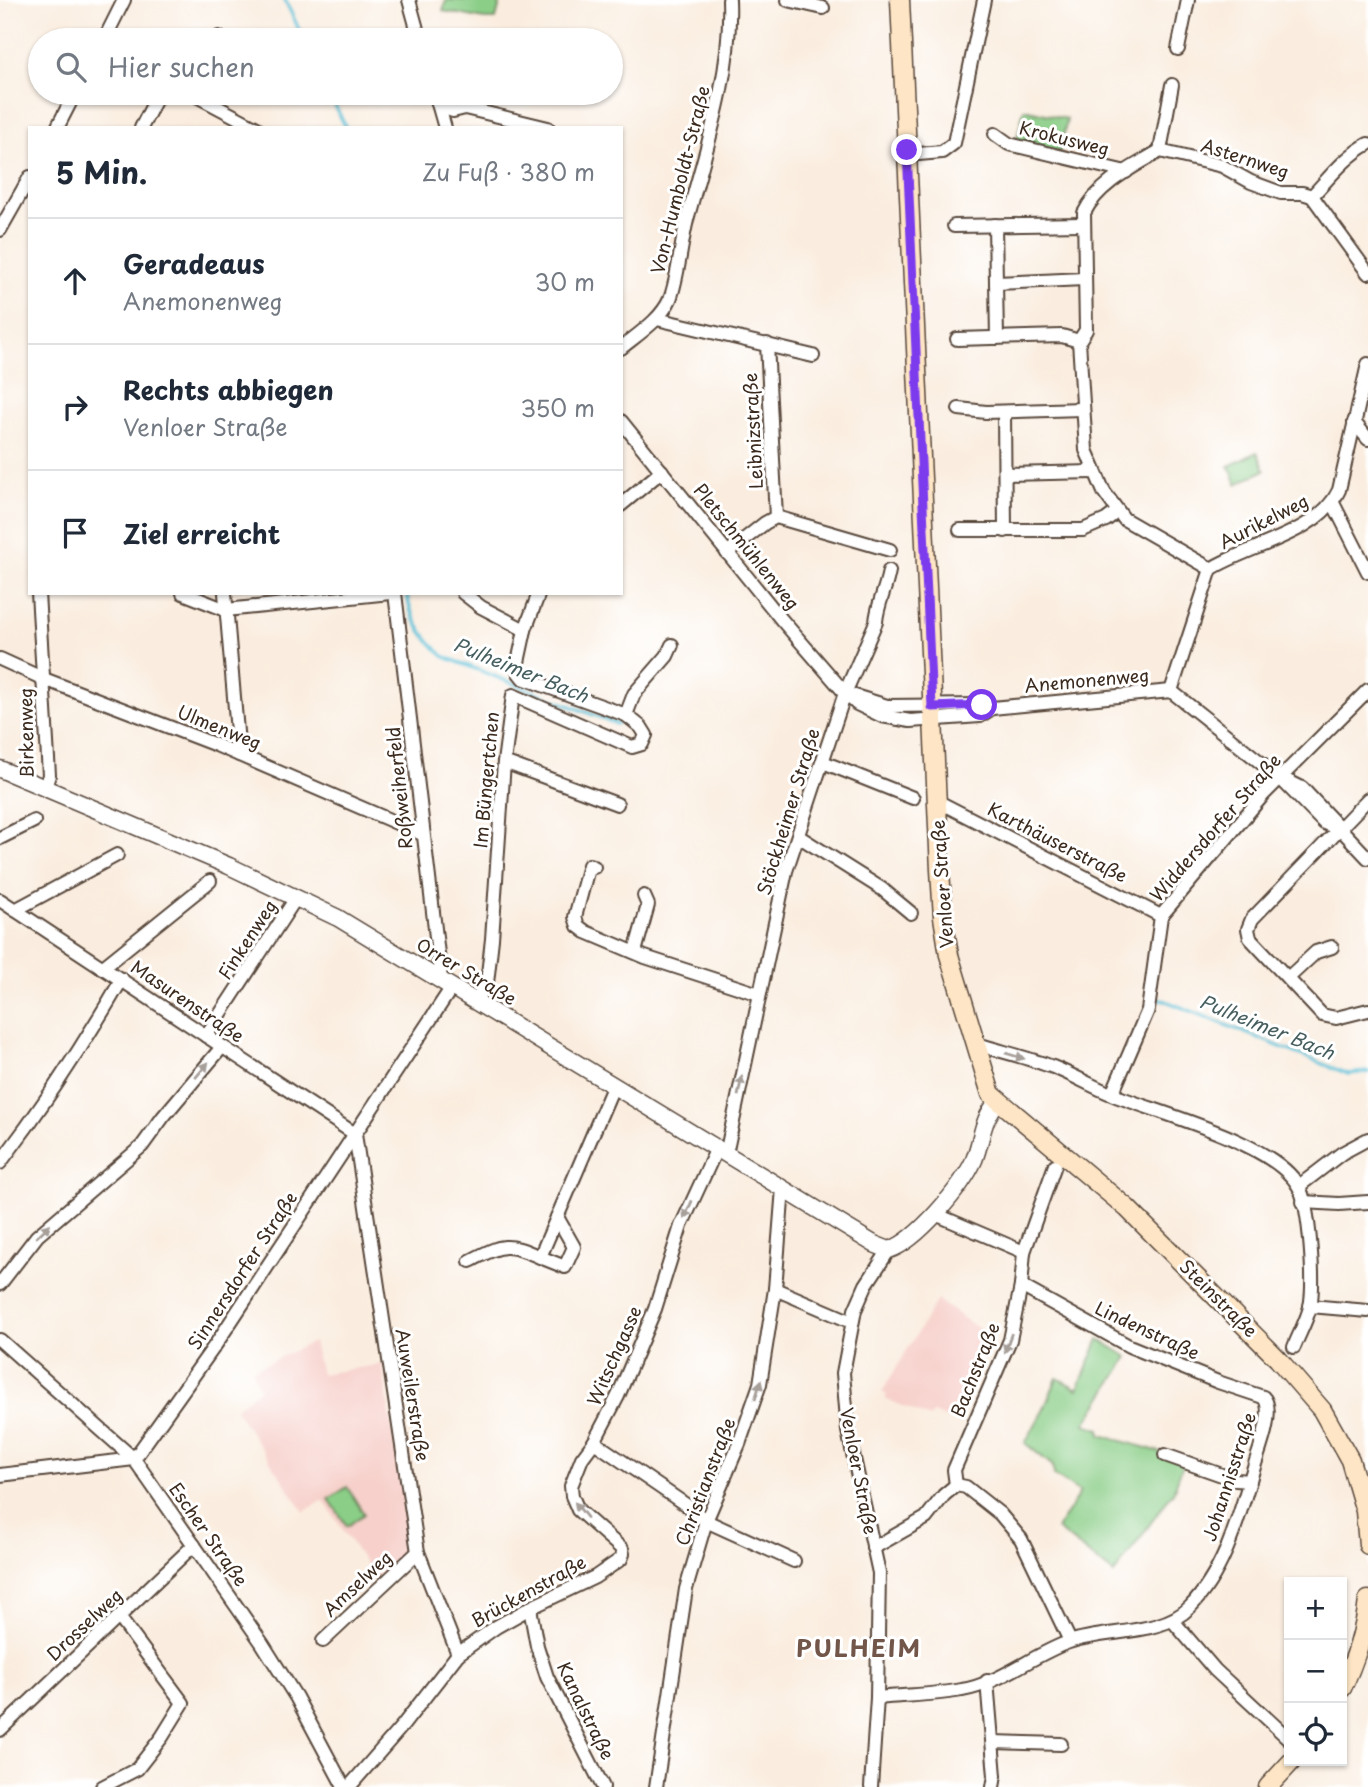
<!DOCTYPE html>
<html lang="de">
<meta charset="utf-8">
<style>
:root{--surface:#fff;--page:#f2f2f3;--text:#1f2937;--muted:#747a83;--line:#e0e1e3}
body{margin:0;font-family:"Playpen Sans",sans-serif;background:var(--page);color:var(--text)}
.controls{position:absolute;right:21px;bottom:21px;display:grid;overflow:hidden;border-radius:0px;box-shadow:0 2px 5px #0004}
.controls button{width:63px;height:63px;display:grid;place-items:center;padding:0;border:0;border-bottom:2px solid var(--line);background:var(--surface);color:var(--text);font:35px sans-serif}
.stop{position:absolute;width:21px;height:21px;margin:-16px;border:5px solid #7c3aed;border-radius:50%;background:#fff}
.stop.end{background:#7c3aed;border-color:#fff;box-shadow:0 2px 7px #0008}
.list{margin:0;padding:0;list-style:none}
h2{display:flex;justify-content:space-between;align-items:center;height:91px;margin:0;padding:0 28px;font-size:30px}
h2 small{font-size:23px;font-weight:400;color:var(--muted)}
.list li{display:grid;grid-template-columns:46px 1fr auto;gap:21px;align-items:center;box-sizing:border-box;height:126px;padding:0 28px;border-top:2px solid var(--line)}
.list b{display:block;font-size:26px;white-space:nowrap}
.list p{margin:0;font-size:23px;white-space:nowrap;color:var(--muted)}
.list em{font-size:23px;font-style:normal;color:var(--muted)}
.icon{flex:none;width:38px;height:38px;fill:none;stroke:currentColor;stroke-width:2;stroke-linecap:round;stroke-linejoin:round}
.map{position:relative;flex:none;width:1368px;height:1787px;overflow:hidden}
.search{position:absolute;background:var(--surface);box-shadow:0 2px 5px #0004;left:28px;top:28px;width:595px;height:77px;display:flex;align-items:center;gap:18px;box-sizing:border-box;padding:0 24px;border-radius:38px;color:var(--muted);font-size:26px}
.panel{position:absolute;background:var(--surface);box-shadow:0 2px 5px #0004;left:28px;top:126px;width:595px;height:469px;border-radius:0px}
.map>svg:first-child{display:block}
</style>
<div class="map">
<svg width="1368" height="1787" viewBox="0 0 1368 1787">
<rect width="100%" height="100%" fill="#fff"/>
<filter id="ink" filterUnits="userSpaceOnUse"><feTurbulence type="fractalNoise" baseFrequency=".0143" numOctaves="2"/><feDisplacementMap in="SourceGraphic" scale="14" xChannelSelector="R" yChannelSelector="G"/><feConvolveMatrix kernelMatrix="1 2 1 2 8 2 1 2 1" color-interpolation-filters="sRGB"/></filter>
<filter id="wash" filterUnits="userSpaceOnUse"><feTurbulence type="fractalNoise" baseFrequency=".00686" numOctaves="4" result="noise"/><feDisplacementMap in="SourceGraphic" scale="28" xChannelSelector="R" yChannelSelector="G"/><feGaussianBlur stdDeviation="1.57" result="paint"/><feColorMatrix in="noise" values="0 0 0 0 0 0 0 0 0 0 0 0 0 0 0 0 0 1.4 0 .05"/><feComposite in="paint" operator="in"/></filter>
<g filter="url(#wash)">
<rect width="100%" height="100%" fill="#faeddf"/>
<g fill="#f7d0cb">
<polygon points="937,1300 992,1338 948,1419 933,1413 930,1418 885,1399 887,1395 882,1392"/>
<polygon points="313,1342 321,1374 382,1364 411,1551 378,1576 374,1577 323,1500 304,1512 235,1409 260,1389 252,1370"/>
</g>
<g fill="#8ace87" stroke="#627c52" stroke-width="2">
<polygon points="446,0 501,0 496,19 484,19 443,11"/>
<polygon points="1024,109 1067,119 1060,152 1016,142"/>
<polygon points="1257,452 1265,470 1237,484 1229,466"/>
<polygon points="1099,1339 1128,1357 1085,1424 1100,1429 1101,1435 1185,1459 1173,1492 1114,1574 1057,1529 1080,1492 1054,1475 1053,1466 1025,1443 1044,1409 1057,1378 1078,1389"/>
<polygon points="347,1487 364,1514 347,1526 329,1499"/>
</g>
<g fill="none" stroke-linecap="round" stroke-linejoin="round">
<g stroke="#5ac0d7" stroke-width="3.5">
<polyline points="285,0 304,40"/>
<polyline points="329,93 346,128"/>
<path d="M407,593c2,26 19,47 38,64l172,67"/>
<polyline points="1156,997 1348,1074 1368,1072"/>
</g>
</g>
</g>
<g filter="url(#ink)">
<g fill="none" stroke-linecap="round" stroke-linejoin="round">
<g stroke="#58473b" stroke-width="16">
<g id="minor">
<polyline points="409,0 420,40"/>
<polyline points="788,0 823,8"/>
<polyline points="104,40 124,0"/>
<polyline points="218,40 219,37"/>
<polyline points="1178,49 1188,0"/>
<polyline points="191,93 257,128"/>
<polyline points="435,93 445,128"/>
<polyline points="439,106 453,111 465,108 548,128"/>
<polyline points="57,128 75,93"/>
<polyline points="141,128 159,93"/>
<polyline points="995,134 1009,144 1126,172"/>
<polyline points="1160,151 1172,85"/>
<polyline points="907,155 942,152 954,143 984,0"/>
<polyline points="1312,196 1368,273"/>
<path d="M1312,196c17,-18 34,-40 56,-52"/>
<polyline points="995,225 997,338"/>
<polyline points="954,226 1082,224"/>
<polyline points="0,230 30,177"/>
<polyline points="996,283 1084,279"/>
<polyline points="657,319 813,356"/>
<polyline points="957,339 1062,336 1079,341"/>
<polyline points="767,344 776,517"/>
<path d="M621,348c17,-14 40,-28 49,-49 8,-20 11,-56 17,-79 19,-72 45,-144 42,-220"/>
<polyline points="959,409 986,412 1082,409"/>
<polyline points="1004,412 1005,531"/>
<polyline points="621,421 781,619 845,693 857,704 882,716 910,721 980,716 992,708"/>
<polyline points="1354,422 1368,439"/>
<polyline points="1005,474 1093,472"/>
<polyline points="1333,503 1368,572"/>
<polyline points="621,505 662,471"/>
<polyline points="960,530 1083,530 1106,520 1118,511"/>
<polyline points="727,553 765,523 776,517 890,550"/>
<path d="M1211,569l-87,-50 -20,-27 -18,-42 -7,-109 7,-11 -2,-117c14,-29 49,-46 76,-62l62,15 29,16 30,11h21l10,3"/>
<polyline points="38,593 49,775 45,788"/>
<polyline points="183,593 226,610 390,593"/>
<polyline points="225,593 239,755"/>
<polyline points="395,593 441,979"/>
<polyline points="463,593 481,607 525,630"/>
<polyline points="0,659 44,679 216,745 422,834"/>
<path d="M1171,691l40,-122c38,-24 108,-35 128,-79l29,-126"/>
<polyline points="845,693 887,706 982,705 992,708 1171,691 1280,778 1324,823 1339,829"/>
<polyline points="626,715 634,694 667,656 672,645"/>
<polyline points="504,762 617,804"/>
<polyline points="823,762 913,798"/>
<polyline points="1284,779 1302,788 1368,858"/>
<polyline points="1368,799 1252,919 1248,929 1250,938 1322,1015 1336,1018 1368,1010"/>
<polyline points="937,801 1161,916"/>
<polyline points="798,836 882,889 911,913"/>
<polyline points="0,838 34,821"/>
<polyline points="594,867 589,865 575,917 578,926 586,932 645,957 759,994"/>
<polyline points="0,900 355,1134 418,1552 458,1654"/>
<polyline points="15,910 117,855"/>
<polyline points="635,952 648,905 644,896"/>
<polyline points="102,968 210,881"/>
<polyline points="1288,978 1316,952 1332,947"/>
<polyline points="476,1001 487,983 492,939 504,762 513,695 632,747 642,744 646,735 641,727 626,715 523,678 519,673 517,667 525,630 539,593"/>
<polyline points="206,1036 296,898"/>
<path d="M977,1044c26,8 52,14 76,23 20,8 39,19 58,27 46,19 164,48 188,93 11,21 16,96 11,120 -3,13 -11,27 -16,40"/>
<polyline points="1112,1094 1148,1010 1161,916 1264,794 1368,690"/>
<path d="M724,1152l4,-7 58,-274 59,-178 31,-71c1,-17 10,-33 13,-51"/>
<path d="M0,1163c45,-59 85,-120 122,-184"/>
<polyline points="1299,1186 1342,1153 1368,1139"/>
<polyline points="1303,1202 1339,1204 1368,1202"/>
<polyline points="935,1214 1024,1252"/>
<polyline points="540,1257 565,1267 574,1247 557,1217"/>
<path d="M470,1261c33,-17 36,-19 70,-4l73,-170"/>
<polyline points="0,1284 37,1236 142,1146 163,1117 222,1047"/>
<polyline points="775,1289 852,1322"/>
<polyline points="1310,1306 1368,1311"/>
<polyline points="0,1340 134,1459 262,1643 296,1697 344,1787"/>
<polyline points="594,1442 692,1509 706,1521 794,1561"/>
<polyline points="1165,1455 1236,1480 1250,1481"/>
<polyline points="0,1475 134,1459 216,1344 452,987"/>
<polyline points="956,1485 954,1470 1010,1340 1021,1286 1024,1252 1055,1165"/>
<polyline points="956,1485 966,1487 1000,1514 1021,1539 1070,1641"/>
<polyline points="873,1548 926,1518 944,1495 956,1485"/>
<polyline points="530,1608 537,1646 547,1677 603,1787"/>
<polyline points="1173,1621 1215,1670 1289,1739"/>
<polyline points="323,1641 418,1552"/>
<polyline points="987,1681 995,1776 993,1787"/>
<path d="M877,1698c28,-3 58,-3 85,-8 37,-6 72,-36 107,-48 37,-13 93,-6 121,-35 36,-37 49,-92 64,-140 5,-16 22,-58 9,-70l-45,-15 -89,-36 -108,-60"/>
<polyline points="0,1730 194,1545"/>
<polyline points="993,1742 1061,1744"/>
<polyline points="102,1787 137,1769 162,1737 183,1703 119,1617"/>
<polyline points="349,1787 403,1725 458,1654 496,1627 530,1608 595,1577 621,1559 623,1554 622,1549 578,1510 572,1496 571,1486 582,1458 594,1442 618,1396 655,1309 681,1226 717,1148"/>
<polyline points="656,1787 686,1589 706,1521 739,1444 760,1384 775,1289 783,1188"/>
<polyline points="871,1787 877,1698 879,1573 848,1431 843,1373 855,1310 866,1285 889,1250"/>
</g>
</g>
<g stroke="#58473b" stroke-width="19">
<path id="tertiary" d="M0,769l229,97 109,52 536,326 15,6c28,-9 73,-63 85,-90 9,-23 7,-39 24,-59"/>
</g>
<g stroke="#58473b" stroke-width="21">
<g id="secondary">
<polyline points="900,0 940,870 943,917 949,955 991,1094 1127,1208 1278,1359 1322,1410 1350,1460 1365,1511 1368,1545"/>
<path d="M1342,1688c13,-27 23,-57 26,-88"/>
<polyline points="1268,1787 1292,1761"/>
</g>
</g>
<use href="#minor" stroke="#fff" stroke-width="12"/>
<use href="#tertiary" stroke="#fff" stroke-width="16"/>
<use href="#secondary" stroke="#fde5c5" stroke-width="18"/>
</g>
<defs><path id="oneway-solid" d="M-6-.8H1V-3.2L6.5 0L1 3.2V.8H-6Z" transform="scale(1.75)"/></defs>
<g fill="#a79f9a">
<use href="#oneway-solid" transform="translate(1015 1056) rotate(17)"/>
<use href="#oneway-solid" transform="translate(202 1070) rotate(-50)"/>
<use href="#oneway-solid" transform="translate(740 1086) rotate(-79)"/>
<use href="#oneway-solid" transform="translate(688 1210) rotate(114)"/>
<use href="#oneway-solid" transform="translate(43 1231) rotate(-44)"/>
<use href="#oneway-solid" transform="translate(1008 1343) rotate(110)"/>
<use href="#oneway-solid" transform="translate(758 1390) rotate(-73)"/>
<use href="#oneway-solid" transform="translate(581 1510) rotate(-129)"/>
</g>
</g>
<g fill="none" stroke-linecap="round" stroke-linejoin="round" filter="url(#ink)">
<polyline stroke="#7c3aed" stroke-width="9" points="907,150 932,707 982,705"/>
</g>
<g text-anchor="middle" stroke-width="6" stroke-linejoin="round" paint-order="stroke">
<g font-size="18" fill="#3b2a1e" stroke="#fff">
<text transform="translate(1064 139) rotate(14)" y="6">Krokusweg</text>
<text transform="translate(1245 159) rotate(18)" y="6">Asternweg</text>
<text transform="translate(681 180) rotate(-76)" y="6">Von-Humboldt-Straße</text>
<text transform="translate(754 431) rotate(-93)" y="6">Leibnizstraße</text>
<text transform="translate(1264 522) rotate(-27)" y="6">Aurikelweg</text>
<text transform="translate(746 547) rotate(51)" y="6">Pletschmühlenweg</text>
<text transform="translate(1087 681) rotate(-5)" y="6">Anemonenweg</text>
<text transform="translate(219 728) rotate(22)" y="6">Ulmenweg</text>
<text transform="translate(27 733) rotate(-91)" y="6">Birkenweg</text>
<text transform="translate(487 780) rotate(-85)" y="6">Im Büngertchen</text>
<text transform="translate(400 788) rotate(-96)" y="6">Roßweiherfeld</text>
<text transform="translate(789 812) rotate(-73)" y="6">Stöckheimer Straße</text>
<text transform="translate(1216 828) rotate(-49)" y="6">Widdersdorfer Straße</text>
<text transform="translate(1057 843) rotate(27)" y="6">Karthäuserstraße</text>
<text transform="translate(943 884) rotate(-94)" y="6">Venloer Straße</text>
<text transform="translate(248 940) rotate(-57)" y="6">Finkenweg</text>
<text transform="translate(466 972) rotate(31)" y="6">Orrer Straße</text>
<text transform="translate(187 1002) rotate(34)" y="6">Masurenstraße</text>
<text transform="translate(243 1271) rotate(-57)" y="6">Sinnersdorfer Straße</text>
<text transform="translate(1218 1299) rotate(45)" y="6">Steinstraße</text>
<text transform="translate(1147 1331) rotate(25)" y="6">Lindenstraße</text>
<text transform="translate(615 1356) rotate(-66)" y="6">Witschgasse</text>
<text transform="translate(976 1370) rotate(-68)" y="6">Bachstraße</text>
<text transform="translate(412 1395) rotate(81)" y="6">Auweilerstraße</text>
<text transform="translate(858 1471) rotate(79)" y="6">Venloer Straße</text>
<text transform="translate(1230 1477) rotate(-72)" y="6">Johannisstraße</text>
<text transform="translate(706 1482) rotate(-69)" y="6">Christianstraße</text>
<text transform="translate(208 1535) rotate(55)" y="6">Escher Straße</text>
<text transform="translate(358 1584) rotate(-43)" y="6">Amselweg</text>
<text transform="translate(529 1592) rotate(-29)" y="6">Brückenstraße</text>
<text transform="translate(85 1625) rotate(-43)" y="6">Drosselweg</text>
<text transform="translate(585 1711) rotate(64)" y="6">Kanalstraße</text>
</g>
<g font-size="19" font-style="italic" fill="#465e5f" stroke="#fff">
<text transform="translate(521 670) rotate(22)" y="7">Pulheimer Bach</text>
<text transform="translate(1267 1027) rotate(22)" y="7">Pulheimer Bach</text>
</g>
<g font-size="24" font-weight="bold" letter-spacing="2" fill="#725649" stroke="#fff">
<text x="859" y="1657">PULHEIM</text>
</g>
</g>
</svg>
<div class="controls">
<button>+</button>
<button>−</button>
<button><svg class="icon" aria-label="locate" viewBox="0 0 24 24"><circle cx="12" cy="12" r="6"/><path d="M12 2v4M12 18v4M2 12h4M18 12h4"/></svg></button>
</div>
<div class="stop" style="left:982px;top:705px"></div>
<div class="stop end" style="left:907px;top:150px"></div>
<div class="search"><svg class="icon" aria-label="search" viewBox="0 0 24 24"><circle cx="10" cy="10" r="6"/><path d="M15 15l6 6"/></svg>Hier suchen</div>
<section class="panel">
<h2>5 Min.<small>Zu Fuß · 380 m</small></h2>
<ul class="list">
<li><svg class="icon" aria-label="ahead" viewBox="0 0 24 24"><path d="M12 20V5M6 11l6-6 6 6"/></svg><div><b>Geradeaus</b><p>Anemonenweg</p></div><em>30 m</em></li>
<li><svg class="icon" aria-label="right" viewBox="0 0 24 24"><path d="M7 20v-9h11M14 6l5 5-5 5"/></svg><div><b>Rechts abbiegen</b><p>Venloer Straße</p></div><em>350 m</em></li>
<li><svg class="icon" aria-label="arrive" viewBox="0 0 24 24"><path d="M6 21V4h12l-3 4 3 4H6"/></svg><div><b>Ziel erreicht</b></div></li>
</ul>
</section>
</div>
